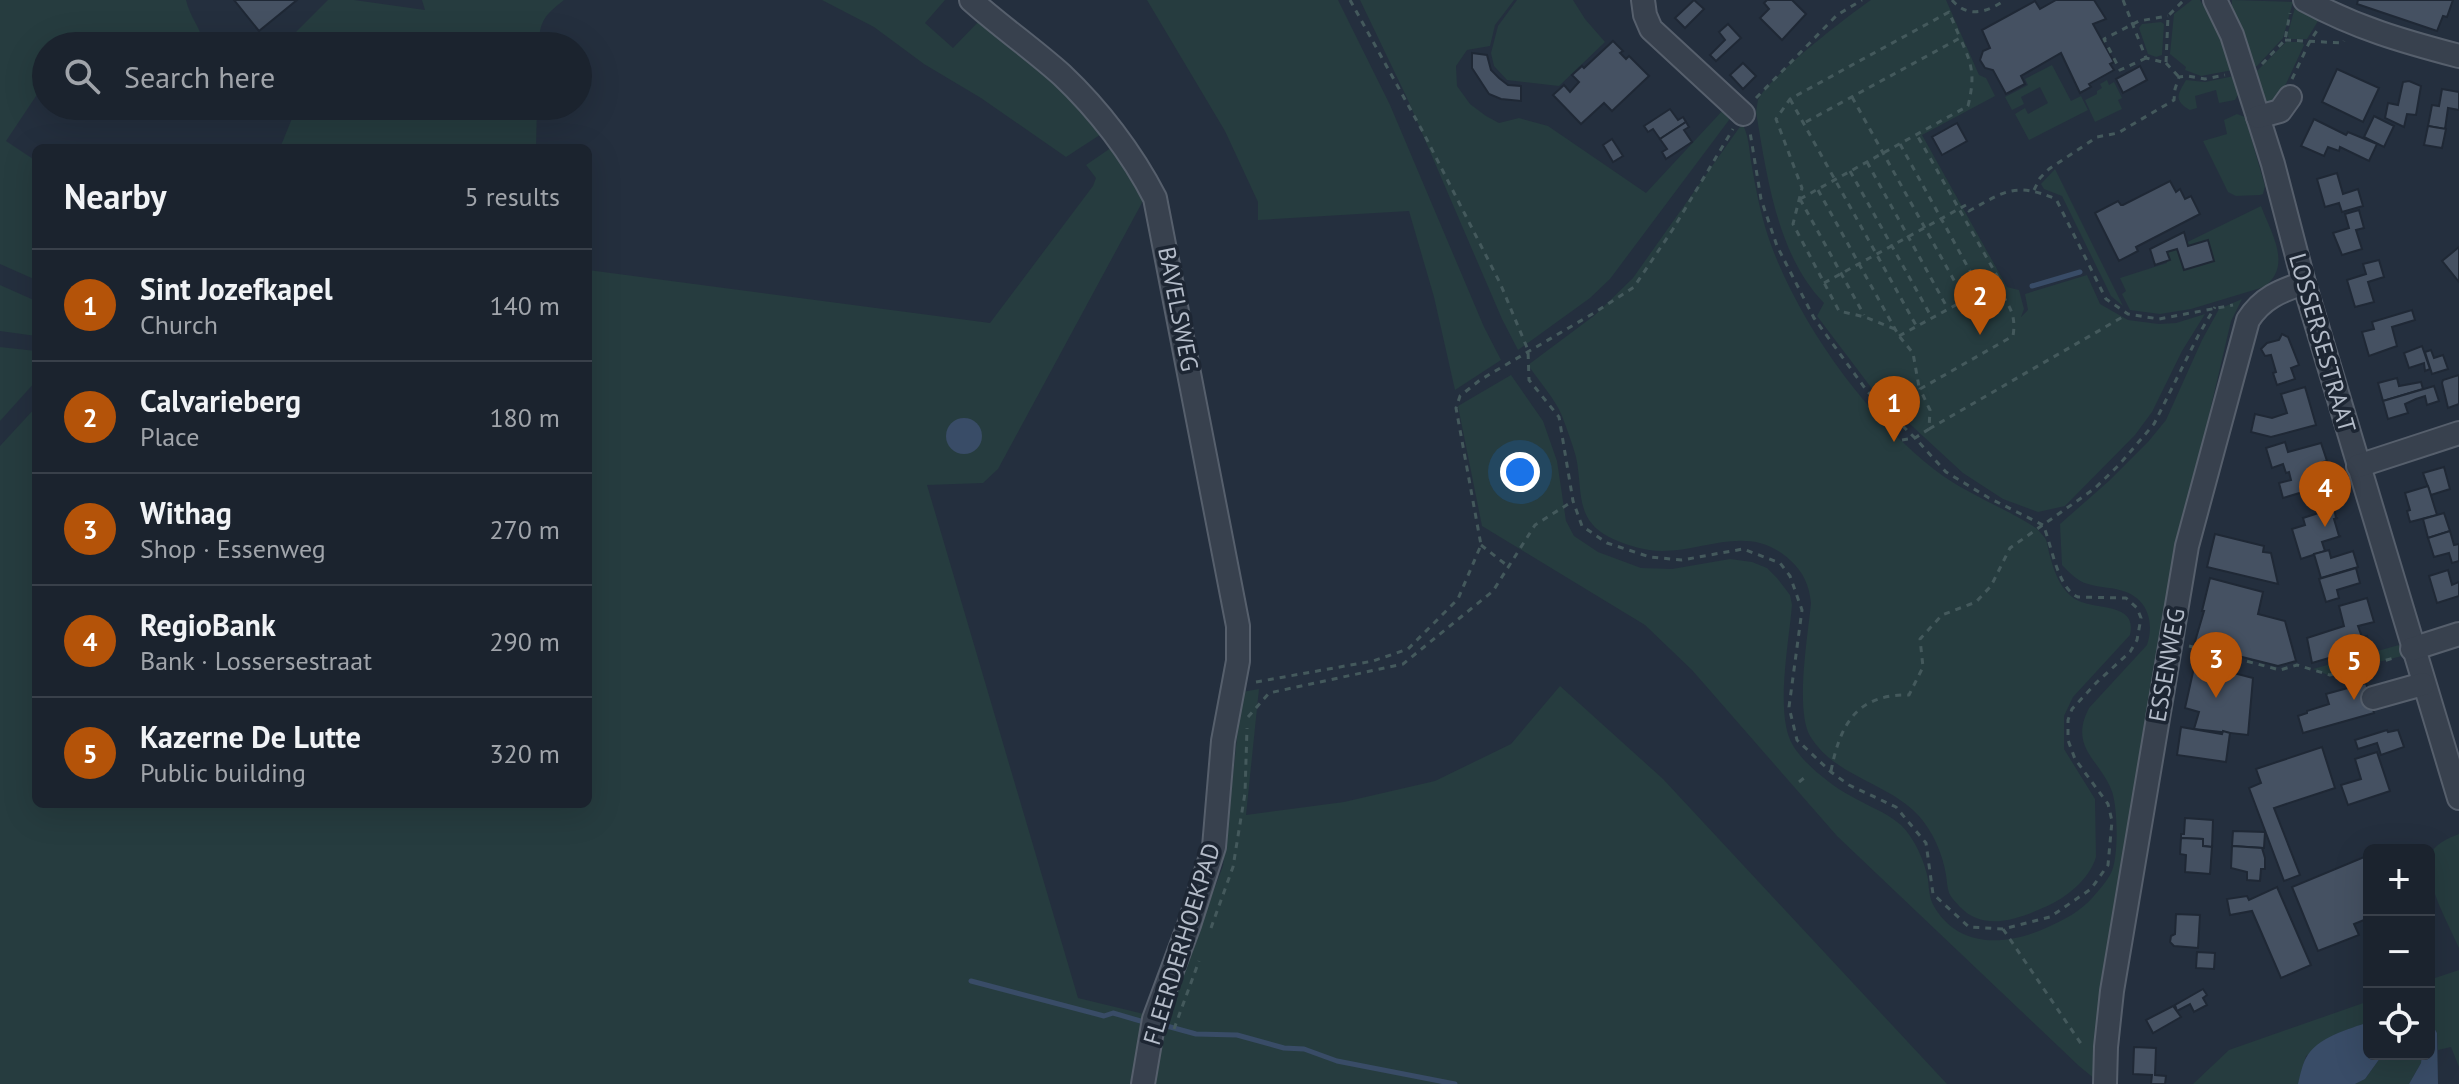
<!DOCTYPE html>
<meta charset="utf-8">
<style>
:root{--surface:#1b232e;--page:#242b36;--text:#f1f3f6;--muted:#a0a4aa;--line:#39404a;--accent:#b45309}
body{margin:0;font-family:"PT Sans",sans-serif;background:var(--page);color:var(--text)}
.controls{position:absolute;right:24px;bottom:24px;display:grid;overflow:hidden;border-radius:12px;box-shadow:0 8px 32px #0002}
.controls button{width:72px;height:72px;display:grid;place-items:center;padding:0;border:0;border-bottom:2px solid var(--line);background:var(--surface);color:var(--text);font:40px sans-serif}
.you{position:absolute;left:1520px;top:472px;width:28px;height:28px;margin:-20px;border:6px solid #fff;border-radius:50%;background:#1a73e8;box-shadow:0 0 0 12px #1a73e833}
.badge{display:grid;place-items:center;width:52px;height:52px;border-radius:50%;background:var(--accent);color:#fff;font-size:26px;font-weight:700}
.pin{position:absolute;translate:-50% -66px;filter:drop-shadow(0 2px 4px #0008)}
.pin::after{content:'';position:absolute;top:42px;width:28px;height:24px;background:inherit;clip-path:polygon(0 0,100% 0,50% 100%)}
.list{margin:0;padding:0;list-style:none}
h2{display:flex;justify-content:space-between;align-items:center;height:104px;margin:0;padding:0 32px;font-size:34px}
h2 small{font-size:26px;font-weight:400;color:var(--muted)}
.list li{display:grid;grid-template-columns:52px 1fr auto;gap:24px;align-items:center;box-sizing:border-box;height:112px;padding:0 32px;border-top:2px solid var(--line)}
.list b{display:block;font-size:30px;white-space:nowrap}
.list p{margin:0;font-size:26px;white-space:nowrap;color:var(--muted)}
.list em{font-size:26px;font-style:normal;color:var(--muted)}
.icon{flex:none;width:44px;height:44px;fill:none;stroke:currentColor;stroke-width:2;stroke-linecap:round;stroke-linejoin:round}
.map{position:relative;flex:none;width:2459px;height:1084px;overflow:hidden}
.search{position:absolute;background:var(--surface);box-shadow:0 8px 32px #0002;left:32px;top:32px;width:560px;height:88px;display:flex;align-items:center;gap:20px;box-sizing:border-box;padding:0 28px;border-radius:44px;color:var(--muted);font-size:30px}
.panel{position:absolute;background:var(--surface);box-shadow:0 8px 32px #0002;left:32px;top:144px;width:560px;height:664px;border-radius:12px}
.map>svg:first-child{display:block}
</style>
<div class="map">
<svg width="2459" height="1084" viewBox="0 0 2459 1084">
<rect width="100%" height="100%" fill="#242f3e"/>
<g fill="#263c3f" fill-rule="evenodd">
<path d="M0,0h186c4,18 15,27 18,46h-158v35l-40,60 30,20v119l-36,-16z"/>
<path d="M328,0h26l71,10 -3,-10h142c-19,15 -25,21 -25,46h-257z"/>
<polygon points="822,0 945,0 925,23 953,48 980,20 1020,45 1109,129 1066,157 981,98 924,64 874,27"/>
<polygon points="1147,0 1338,0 1390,105 1484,327 1501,360 1455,390 1434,297 1409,211 1258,220 1258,202 1225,131"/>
<polygon points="1360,0 1514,0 1495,25 1490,46 1467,50 1456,66 1457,86 1470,104 1486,116 1499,123 1519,118 1548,126 1646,193 1724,109 1731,114 1729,120 1610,279 1590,298 1518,350 1502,319 1407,98"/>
<polygon points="1517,0 1573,0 1585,19 1605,42 1559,86 1507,80 1494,66 1491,53 1498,26"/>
<path d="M1871,0h75l33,75 7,3 9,18 -73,39 85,152 12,3 5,19 -3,8 7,-7 -3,-16 62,-19 13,29 28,16 31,4 17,-1 29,-9 -23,37 -30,61 -17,23 -70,71 -27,6 -35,-13 -40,-26 -90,-83 -56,-74 7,-13c-47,-48 -57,-127 -68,-191 1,-4 1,-8 2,-12 9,-22 91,-85 113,-100z"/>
<polygon points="2192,0 2200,0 2224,42 2233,70 2201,76 2185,70 2186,67 2170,54 2174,14"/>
<polygon points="2232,0 2293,2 2283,38 2257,66 2250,68 2232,13"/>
<polygon points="2296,4 2318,21 2307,39 2290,39 2287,36"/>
<polygon points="2161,22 2164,24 2162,55 2156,57 2148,54 2139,28 2142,24"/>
<polygon points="2286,42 2302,42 2304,45 2278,101 2264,106 2252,72 2258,70"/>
<polygon points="2052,65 2071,101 2081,96 2088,110 2029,140 2015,114 2025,108 2028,114 2048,103 2040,87 2021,97 2024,104 2012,110 2005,97 2028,85 2025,79"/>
<path d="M2234,76l5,17 -4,7 -16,3 -3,-13 -21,6 2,12 -7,2c-17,-10 -12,-16 -4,-30l19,2z"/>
<polygon points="2107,80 2109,85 2114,82 2122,98 2118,100 2122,109 2095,122 2085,100 2097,94 2097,91 2102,88 2100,84"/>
<polygon points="297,106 537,106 536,148 280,148"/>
<polygon points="2237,114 2245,117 2265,186 2263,194 2260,195 2236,196 2228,192 2203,141 2227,134 2224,120"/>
<path d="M1743,125c6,12 6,24 8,36 5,30 11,61 22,89 31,80 94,167 162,220 31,24 69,37 101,58 3,3 6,6 9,10 3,5 3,12 5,18 4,16 11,34 25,43 18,12 63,2 55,36l-57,62 -9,19v33l31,50 1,58c-7,23 -30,41 -51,50 -27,12 -61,25 -85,0 -4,-5 -8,-8 -11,-14 -2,-6 -2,-12 -3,-18 -3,-21 -14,-45 -28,-60 -31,-33 -83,-38 -108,-79 -15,-26 -2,-101 1,-133 -2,-18 -7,-30 -21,-43 -44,-41 -91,-3 -141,-10 -13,-2 -28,-7 -40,-13 -35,-18 -26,-48 -33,-80 -4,-14 -9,-28 -14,-41 -6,-16 -24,-36 -34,-51l67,-50 38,-37 106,-150z"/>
<path d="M1118,143l26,56 -146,270 -15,14 -56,2 151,513 70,17 -11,69h-1137v-638l36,-39v397h552v-534l402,53 103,-137 3,-8 -10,-13zM961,418h6l11,28 -4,4 -12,3 -15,-23 3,-5z"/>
<polygon points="2055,169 2123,306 2111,296 2062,196 2044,189 2041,184"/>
<path d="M2261,206c10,27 32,60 3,81l-73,22 -31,5 -30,-4 -8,-16 4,-3 -6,-13 47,-15 -4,-9z"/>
<polygon points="0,285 36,301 36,336 0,331"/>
<path d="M2242,299l-11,22 -64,274 -14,83 -47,354 -5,52 -22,-18 -242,-230 -145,-166 -47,-45 -163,-99 -24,-120 53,-31 32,46 14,40 9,60 8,15 24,16 43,16 31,1 58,-10 22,3 15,6 10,10 13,17 2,10c-3,37 -15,98 -3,132 7,21 40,47 60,58 18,11 36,16 52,30 14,14 23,35 27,54 1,9 1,20 7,29 26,42 74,37 113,19 16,-7 33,-16 45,-30 6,-7 14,-16 18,-24 8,-15 7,-69 0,-84 -13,-31 -42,-42 -22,-81l58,-63c7,-21 2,-44 -21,-53 -12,-5 -26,-4 -38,-8 -11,-3 -18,-11 -26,-19l-2,-41 50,-44 38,-38 18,-22 36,-80 17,-31z"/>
<polygon points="0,347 36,351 36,381 0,421"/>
<polygon points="2399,645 2402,656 2328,675 2313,669"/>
<polygon points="1560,686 1663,779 1947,1084 1151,1084 1164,1019 1223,866 1242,692 1259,689 1246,815 1344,802 1435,781 1511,744"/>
<path d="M2459,834v114c-9,-21 -36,-69 -30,-91 4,-12 19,-19 30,-23z"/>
<polygon points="2459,970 2459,1067 2451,1047 2438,1050 2437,1033 2429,1019 2429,980"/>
<polygon points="2369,1001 2369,1022 2336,1034 2306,1056 2298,1084 2193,1084 2229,1050"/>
<polygon points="2383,1054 2422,1054 2421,1063 2409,1084 2355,1084 2365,1079"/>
</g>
<g fill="#394c67">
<circle cx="964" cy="436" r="18"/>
<polygon points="2429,1019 2437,1033 2438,1084 2409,1084 2421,1063 2422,1054 2429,1054"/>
<path d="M2369,1022v32h14l-18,25 -10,5h-57c2,-8 4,-19 8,-26 11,-21 43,-29 63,-36z"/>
</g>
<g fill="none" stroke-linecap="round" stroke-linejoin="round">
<g stroke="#394c67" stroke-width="5">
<polyline points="2032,286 2080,272"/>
<polyline points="971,981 1104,1016 1113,1013 1144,1022"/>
<polyline points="1163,1025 1196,1034 1237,1035 1284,1048 1304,1049 1337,1061 1455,1084"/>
</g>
</g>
<g fill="#455162" stroke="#1f2835" stroke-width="2">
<polygon points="234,0 297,0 259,31"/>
<polygon points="1694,0 1704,9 1685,28 1675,18"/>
<polygon points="1767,0 1792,0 1806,14 1782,40 1760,18 1769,9 1764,3"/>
<polygon points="2056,0 2094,0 2106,19 2093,24 2114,62 2110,64 2114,70 2089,84 2091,87 2080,93 2061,53 2021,76 2025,84 2006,94 1993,70 1985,68 1980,60 1983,51 1990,48 1982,30 2035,1 2040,9"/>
<polygon points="2358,0 2453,0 2447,17 2443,16 2437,31 2357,4"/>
<polygon points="1728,24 1741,38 1716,61 1710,55 1725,40 1719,32"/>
<polygon points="1613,41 1623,51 1620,53 1626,59 1629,56 1649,76 1612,111 1604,103 1581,124 1553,95 1564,85 1570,92 1579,82 1572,75 1582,66 1584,68"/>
<polygon points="1472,53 1487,55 1491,70 1499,78 1508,85 1521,86 1521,101 1501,99 1489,94 1472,68"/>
<polygon points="1743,63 1756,76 1743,89 1730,75"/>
<polygon points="2140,66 2147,80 2123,93 2116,79"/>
<polygon points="2337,69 2379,88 2363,122 2322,102"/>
<polygon points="2409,81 2421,86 2416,115 2407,114 2404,127 2385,118 2388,103 2398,105 2403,82"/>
<polygon points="2442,89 2459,92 2459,110 2448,108 2445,129 2428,126 2432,105 2439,106"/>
<polygon points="1670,109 1678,120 1683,117 1686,122 1660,139 1653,129 1648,132 1644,126"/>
<polygon points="2374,116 2394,126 2384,147 2364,137"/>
<polygon points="2314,119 2346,135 2348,132 2377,144 2369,161 2340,147 2339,151 2328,147 2324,156 2301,146"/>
<polygon points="1686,122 1689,127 1684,130 1692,142 1666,159 1662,152 1667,149 1660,139"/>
<polygon points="1957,123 1967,141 1942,155 1932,137"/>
<polygon points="2428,126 2446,129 2442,148 2424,145"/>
<polygon points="1612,139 1623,156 1613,162 1603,145"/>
<polygon points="2337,173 2343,194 2358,189 2363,206 2342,212 2339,203 2325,207 2317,179"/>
<polygon points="2170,181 2176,192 2180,189 2185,199 2191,196 2200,214 2136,247 2138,251 2119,261 2095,213 2118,201 2121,205 2123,205"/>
<polygon points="2359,210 2364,228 2356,230 2362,249 2342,255 2333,233 2349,228 2345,214"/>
<polygon points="2184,232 2188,246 2208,240 2214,261 2184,270 2177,249 2167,252 2170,260 2155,265 2150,249"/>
<polygon points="2459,247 2459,282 2442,261"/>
<polygon points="2379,260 2384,277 2368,282 2374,302 2355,307 2347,280 2366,274 2363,264"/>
<polygon points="2412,310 2415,320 2392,327 2397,346 2369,356 2362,332 2374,329 2372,322"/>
<polygon points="2282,334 2288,337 2299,365 2291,368 2295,379 2277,385 2273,373 2276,372 2271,355 2265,356 2261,349 2267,343 2279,340"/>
<polygon points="2422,346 2430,369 2425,371 2424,363 2409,368 2404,353"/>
<polygon points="2431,350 2434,358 2443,355 2448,369 2432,374 2425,352"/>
<polygon points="2459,375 2459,404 2448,408 2442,383 2443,380"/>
<polygon points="2397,378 2399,386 2421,382 2423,389 2383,401 2378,383"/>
<polygon points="2434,386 2439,401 2427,405 2425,396 2416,399 2405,404 2408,413 2388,419 2383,401"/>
<polygon points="2305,387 2316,425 2271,437 2251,432 2255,414 2272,418 2287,413 2281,394"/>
<polygon points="2285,442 2288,452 2321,443 2327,461 2323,462 2324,464 2328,466 2329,471 2324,476 2320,475 2318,470 2311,472 2316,488 2283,498 2279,483 2291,480 2289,472 2286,473 2283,464 2272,468 2266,448"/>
<polygon points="2444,467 2450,489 2431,495 2423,473"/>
<polygon points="2428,486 2437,515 2410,522 2407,511 2410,510 2405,493"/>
<polygon points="2334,508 2336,518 2338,518 2334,519 2339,536 2341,536 2322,542 2325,551 2301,559 2292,529 2305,525 2303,518"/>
<polygon points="2444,513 2450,531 2428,538 2423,519"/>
<polygon points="2450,531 2454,545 2459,544 2459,561 2452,563 2449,553 2434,557 2428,538"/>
<polygon points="2215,534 2264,546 2263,552 2271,553 2278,584 2207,567"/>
<polygon points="2329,550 2331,558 2353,551 2358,567 2321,578 2314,554"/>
<polygon points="2356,568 2360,583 2337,590 2339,598 2326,602 2319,579"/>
<polygon points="2448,570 2452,585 2459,582 2459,596 2437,603 2429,576"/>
<polygon points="2210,578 2263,592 2258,614 2285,621 2296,661 2278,666 2194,645 2204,611 2202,611"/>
<polygon points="2367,598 2374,622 2358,626 2362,637 2367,636 2370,646 2312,663 2307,638 2344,626 2339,606"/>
<polygon points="2195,663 2253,678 2248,735 2194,729 2199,712 2185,708"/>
<polygon points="2366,683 2374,713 2303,733 2298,716 2307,713 2307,711 2329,704 2326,694"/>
<polygon points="2181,727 2222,734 2223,731 2230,733 2226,762 2177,755"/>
<polygon points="2387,730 2388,732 2398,730 2404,747 2381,755 2377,743 2358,749 2355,740"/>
<polygon points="2322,747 2335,788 2274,808 2300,875 2284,881 2249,788 2261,783 2256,769"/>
<polygon points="2377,752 2390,791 2348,805 2341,785 2361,779 2355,759"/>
<polygon points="2185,818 2213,820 2212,847 2203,846 2203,839 2181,838 2181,834 2184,834"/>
<polygon points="2233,831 2265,832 2264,848 2232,846"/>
<polygon points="2181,838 2203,839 2203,846 2212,847 2210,874 2185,872 2186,855 2180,854"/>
<polygon points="2232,846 2262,848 2265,858 2265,869 2261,869 2260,881 2247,880 2247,872 2231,868"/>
<polygon points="2369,855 2369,918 2354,924 2359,935 2318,951 2292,887"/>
<polygon points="2277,887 2311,965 2281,978 2252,911 2230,915 2227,899 2247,896 2249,900"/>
<polygon points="2176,914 2200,915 2198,948 2174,946 2170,942 2171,936 2175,934"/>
<polygon points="2197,952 2215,953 2214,969 2196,968"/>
<polygon points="2203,989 2207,995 2203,998 2207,1005 2194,1012 2190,1004 2177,1011 2175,1005"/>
<polygon points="2173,1006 2181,1017 2153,1033 2146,1020"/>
<polygon points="2134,1047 2156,1048 2155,1075 2166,1076 2165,1084 2151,1084 2152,1075 2133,1074"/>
</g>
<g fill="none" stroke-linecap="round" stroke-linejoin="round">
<g stroke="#565f6c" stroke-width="26">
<g id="minor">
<path d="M971,0c29,26 62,49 91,75 36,34 70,78 93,123l83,428v35l-15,80 -9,106 -25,78 -35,94 -11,65"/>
<polyline points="1643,0 1645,15 1651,29 1743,114"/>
<polyline points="2215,0 2232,35 2273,164 2304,283 2459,798"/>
<path d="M2305,0c52,28 97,41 154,56"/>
<polyline points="2258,117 2280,111 2290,97"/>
<polyline points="2358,466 2459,433"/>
<polyline points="2412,649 2459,634"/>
<polyline points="2373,698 2423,684"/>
<path d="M2105,1084l1,-37 6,-56 75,-445 61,-226c14,-22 32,-29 56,-37"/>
</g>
</g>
<g stroke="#44595c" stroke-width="3" stroke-dasharray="6 6" stroke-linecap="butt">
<path d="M1350,0l73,132 77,151 28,67 1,30 30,37 14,84 9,25 25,17 43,14 32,3 61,-11 37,14 10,13 12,34 -13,97 8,33 34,32 18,13 47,22 30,36 7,51 36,33 34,2 47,-12 41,-28 17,-24 4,-44 -4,-17 -33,-45 -7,-19v-20l4,-11 25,-27 33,-30 7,-12 4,-22 -4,-10 -11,-10 -48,-1c-21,-9 -26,-52 -35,-72l-54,-27 -43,-26 -31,-34 -48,-47 -53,-73 -37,-72 -16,-47 -11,-67"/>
<path d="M1952,0c16,19 36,12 53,0"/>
<polyline points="2123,0 2146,58 2166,63 2168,16 2184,0"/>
<polyline points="2285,40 2343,43 2344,41"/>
<polyline points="2146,58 2120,70 2104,39 2139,21 2168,16"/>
<polyline points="2166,63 2179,77"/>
<polyline points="2262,64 2285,40 2290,13"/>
<polyline points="2292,79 2310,41 2318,29"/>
<polyline points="1852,97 1965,300"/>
<polyline points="1756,98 1837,15 1862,0"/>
<polyline points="1790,99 1917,327"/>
<polyline points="1900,144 1981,291"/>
<polyline points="1867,162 1948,309"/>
<polyline points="1850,171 1932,318"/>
<polyline points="1818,190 1899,336 1913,353 1919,387"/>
<polyline points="2034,190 2040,178 2049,169 2097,137 2118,133 2174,100 2175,89 2179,77 2188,76 2205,79 2225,75"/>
<path d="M1800,199l168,-93c7,-30 5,-40 -8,-68l-156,85"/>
<polyline points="1800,199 1864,315"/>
<path d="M1824,283l142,-78 3,6c36,-20 46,-29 87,-12l50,100 22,15 31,5 74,-14"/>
<polyline points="1895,329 1865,317 1839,311 1793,224 1802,188 1776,119 1790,99 1949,12 1960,38"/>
<polyline points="1899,336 2000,281"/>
<polyline points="1929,429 2126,315"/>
<path d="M1902,440l13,-2 14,-9 1,-19 -10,-21 93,-53c5,-31 -13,-33 -13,-55l-83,-146"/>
<polyline points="1481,545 1509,567"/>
<polyline points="2189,646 2280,670 2297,665 2330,675 2394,658"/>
<polyline points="1256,682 1373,661 1408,649 1458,599 1481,545 1456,408 1460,396 1480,380 1594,313 1634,287 1673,229 1733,129"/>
<polyline points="1248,717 1269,693 1403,664 1493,591 1535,525 1573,501"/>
<path d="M1831,771c9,-46 25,-77 78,-76l14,-28 -3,-28 22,-24 34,-13 15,-16 19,-38 84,-59 25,-24 35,-41 45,-90 16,-27"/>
<polyline points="1799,782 1804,778"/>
<polyline points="1211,928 1233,867 1245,793 1247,728"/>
<polyline points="2003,929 2084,1048"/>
<polyline points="1174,1029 1199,961"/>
</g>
<use href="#minor" stroke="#38414e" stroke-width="22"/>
</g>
<g text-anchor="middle" stroke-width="7" stroke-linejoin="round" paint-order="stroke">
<g font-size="24" fill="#b4bcc9" stroke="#1d2633">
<text transform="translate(1178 309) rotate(79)" y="8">BAVELSWEG</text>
<text transform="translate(2322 343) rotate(74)" y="8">LOSSERSESTRAAT</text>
<text transform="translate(2167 665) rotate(-80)" y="8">ESSENWEG</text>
<text transform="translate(1182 944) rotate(-73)" y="8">FLEERDERHOEKPAD</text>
</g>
</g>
</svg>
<div class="controls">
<button>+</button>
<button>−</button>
<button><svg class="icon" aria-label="locate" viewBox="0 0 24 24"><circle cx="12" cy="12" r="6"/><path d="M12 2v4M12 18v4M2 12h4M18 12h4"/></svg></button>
</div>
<div class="you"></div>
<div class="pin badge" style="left:1894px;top:442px">1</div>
<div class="pin badge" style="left:1980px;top:335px">2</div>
<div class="pin badge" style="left:2216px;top:698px">3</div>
<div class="pin badge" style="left:2325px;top:527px">4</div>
<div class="pin badge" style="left:2354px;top:700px">5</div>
<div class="search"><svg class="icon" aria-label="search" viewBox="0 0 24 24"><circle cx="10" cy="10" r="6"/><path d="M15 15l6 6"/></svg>Search here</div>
<section class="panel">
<h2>Nearby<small>5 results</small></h2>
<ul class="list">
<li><span class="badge">1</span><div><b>Sint Jozefkapel</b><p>Church</p></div><em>140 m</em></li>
<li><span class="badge">2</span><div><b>Calvarieberg</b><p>Place</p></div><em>180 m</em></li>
<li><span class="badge">3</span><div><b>Withag</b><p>Shop · Essenweg</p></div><em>270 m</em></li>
<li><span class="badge">4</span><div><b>RegioBank</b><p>Bank · Lossersestraat</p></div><em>290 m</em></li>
<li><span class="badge">5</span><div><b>Kazerne De Lutte</b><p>Public building</p></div><em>320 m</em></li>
</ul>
</section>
</div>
